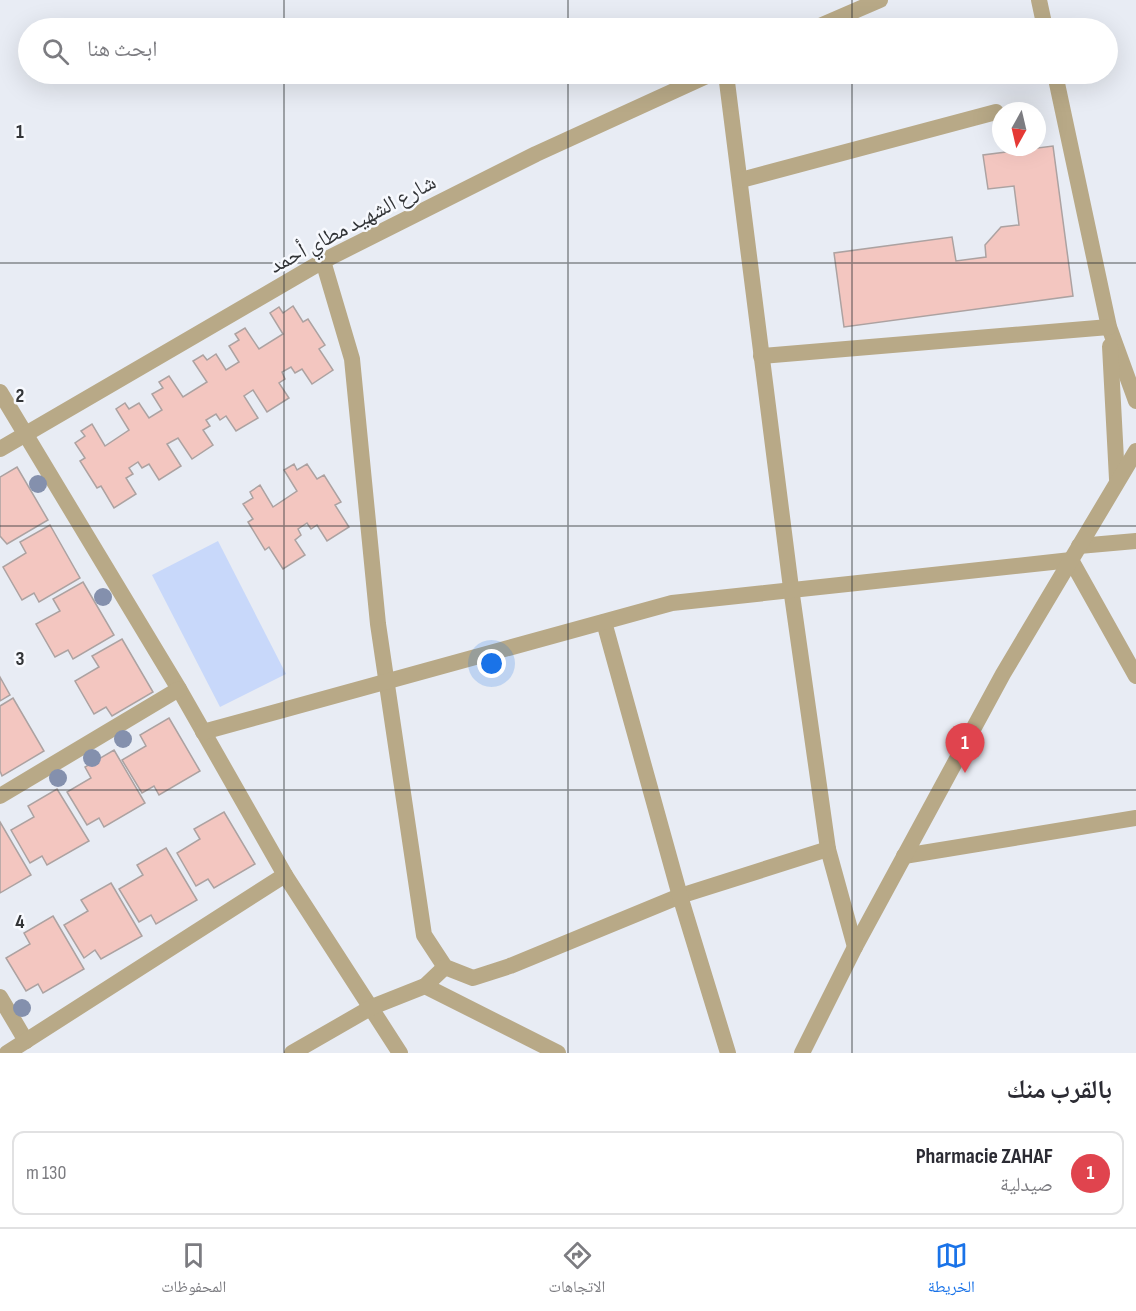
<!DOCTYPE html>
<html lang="ar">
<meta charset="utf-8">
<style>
:root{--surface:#fff;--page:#f7f7f7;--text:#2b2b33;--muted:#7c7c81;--line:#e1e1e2;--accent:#1a73e8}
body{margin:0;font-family:"Sofia Sans Condensed","Noto Naskh Arabic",sans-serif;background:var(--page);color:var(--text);direction:rtl}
.compass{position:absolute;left:992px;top:102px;width:54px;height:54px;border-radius:50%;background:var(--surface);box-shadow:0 6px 24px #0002;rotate:188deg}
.you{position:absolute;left:492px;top:664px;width:21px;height:21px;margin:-15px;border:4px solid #fff;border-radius:50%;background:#1a73e8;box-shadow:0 0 0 9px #1a73e833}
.badge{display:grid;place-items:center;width:39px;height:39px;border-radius:50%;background:var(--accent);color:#fff;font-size:20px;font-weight:700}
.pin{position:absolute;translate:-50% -50px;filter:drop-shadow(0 2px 3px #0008)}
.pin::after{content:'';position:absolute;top:32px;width:21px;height:18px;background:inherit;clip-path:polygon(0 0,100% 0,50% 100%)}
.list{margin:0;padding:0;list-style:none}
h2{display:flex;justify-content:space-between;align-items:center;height:78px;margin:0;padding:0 24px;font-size:26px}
h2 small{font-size:20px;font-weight:400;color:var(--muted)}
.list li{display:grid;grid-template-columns:39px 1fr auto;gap:18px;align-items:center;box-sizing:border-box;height:84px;margin:0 12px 12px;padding:0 12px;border:2px solid var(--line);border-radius:12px}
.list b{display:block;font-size:22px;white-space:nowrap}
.list p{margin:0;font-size:20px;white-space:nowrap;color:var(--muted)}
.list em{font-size:20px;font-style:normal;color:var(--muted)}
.icon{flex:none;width:33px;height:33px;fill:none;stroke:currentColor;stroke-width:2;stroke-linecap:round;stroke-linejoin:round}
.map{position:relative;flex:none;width:1136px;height:1053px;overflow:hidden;direction:ltr}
.search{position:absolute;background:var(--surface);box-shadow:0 6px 24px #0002;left:18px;right:18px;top:18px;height:66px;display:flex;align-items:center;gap:15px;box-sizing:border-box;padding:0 21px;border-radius:33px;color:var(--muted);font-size:22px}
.sheet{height:174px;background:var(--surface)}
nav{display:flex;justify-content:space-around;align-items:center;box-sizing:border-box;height:84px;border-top:2px solid var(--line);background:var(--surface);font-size:16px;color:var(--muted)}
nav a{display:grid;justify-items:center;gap:3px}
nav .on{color:var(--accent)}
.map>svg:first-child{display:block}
</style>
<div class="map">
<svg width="1136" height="1053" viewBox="0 0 1136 1053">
<rect width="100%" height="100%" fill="#e8ecf4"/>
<polygon fill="#c8d8fa" points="218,541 286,674 220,707 152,575"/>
<g fill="#f3c6c0" stroke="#aca2a1" stroke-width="1.5">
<polygon points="1053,146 1073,296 844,327 834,253 952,237 956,261 986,257 985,245 1001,227 1019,225 1014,186 988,189 983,155"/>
<polygon points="293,306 303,322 308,319 325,345 319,349 333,370 312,384 302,369 295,373 291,367 282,372 285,379 279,383 289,398 267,412 253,390 244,396 258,418 236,431 226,416 220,420 216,414 206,420 210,426 203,430 213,445 192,459 178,438 167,444 181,466 159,480 149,464 142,468 138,462 129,468 133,474 126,478 136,494 114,508 101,486 97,488 80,461 85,458 75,443 85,436 81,431 92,424 105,446 129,430 116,409 125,403 129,409 139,403 149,418 162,410 152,394 163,388 159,382 169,376 183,397 207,382 193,361 203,355 207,360 216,354 226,370 239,362 229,346 239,340 235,334 245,328 259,349 283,334 270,313 279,307 283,313"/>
<polygon points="294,464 297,470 307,464 317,479 324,475 341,502 335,505 349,527 327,541 317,525 311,529 307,523 298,529 301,535 295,540 305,555 283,569 269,547 265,550 248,522 253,519 243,504 253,498 250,492 260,485 273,507 297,491 284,470"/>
<polygon points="17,467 48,520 7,544 0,536 0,477"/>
<polygon points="50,525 80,578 39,602 34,593 22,600 3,567 26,553 20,542"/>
<polygon points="83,582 114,635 73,659 68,650 55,657 36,624 60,611 53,599"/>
<polygon points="122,639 153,692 112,716 106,707 94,714 75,681 99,667 92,656"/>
<polygon points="0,677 10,695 0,701"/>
<polygon points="13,698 44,751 2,776 0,771 0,706"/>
<polygon points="169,718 200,771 159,795 154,786 142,793 122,760 146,746 140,735"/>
<polygon points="114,750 145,803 104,827 99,818 87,825 67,792 91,778 85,767"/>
<polygon points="57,789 89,841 47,865 42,856 30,863 11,830 34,817 28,806"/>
<polygon points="224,812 255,864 214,888 208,879 196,886 177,853 200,839 194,829"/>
<polygon points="0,822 31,875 0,893"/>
<polygon points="166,848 197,900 156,924 151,915 139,922 119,889 143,875 137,865"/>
<polygon points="111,883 142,936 101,959 95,950 84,958 64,925 88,911 81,900"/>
<polygon points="53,916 84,969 43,993 38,984 26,991 6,958 30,944 24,933"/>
</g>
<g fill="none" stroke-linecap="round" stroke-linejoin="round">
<g stroke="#b8a987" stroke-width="16">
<polyline points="1039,0 1045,28"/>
<polyline points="815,28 880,0"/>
<polyline points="726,74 791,588 828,849 855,947"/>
<polyline points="1055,74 1109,327 1136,401"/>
<polyline points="741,180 996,112"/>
<polyline points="323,261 352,359 378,624 424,935 445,967 473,978 510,966 680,896 828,849"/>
<polyline points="1110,346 1117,479"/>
<polyline points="761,356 1109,327"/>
<polyline points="0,392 179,689 285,875 400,1053"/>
<polyline points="0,449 323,261 536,154 711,74"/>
<polyline points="1079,546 1136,541"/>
<polyline points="604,622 680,896 728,1053"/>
<polyline points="203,732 672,603 1071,560 1136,676"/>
<polyline points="0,796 179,689"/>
<polyline points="904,856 1136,818"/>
<polyline points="425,986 558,1053"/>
<polyline points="0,997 26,1041"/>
<polyline points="7,1053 285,875"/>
<polyline points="292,1053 372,1007 425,986 445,967"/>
<polyline points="802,1053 855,947 1003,674 1136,451"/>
</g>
</g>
<g fill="#8490ad">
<circle cx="38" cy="484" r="9"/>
<circle cx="103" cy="597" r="9"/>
<circle cx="123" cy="739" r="9"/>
<circle cx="92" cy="758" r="9"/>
<circle cx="58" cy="778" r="9"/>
<circle cx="22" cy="1008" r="9"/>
</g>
<path fill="none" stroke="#323437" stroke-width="1.5" stroke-opacity="0.55" d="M284,0v28M568,0v28M852,0v28M284,74v979M568,74v979M852,74v979M0,263h1136M0,526h1136M0,790h1136"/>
<g text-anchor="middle" stroke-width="5" stroke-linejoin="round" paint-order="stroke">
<g font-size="22" fill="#323437" stroke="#f7f9fe">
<text transform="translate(352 223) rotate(-28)" y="8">شارع الشهيد مطاي أحمد</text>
</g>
</g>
<g font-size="20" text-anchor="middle" font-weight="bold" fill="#323437" stroke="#f7f9fe" stroke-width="5" stroke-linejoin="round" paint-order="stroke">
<text x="20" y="138">1</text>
<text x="20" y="402">2</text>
<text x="20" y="665">3</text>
<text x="20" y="928">4</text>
</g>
</svg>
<svg class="compass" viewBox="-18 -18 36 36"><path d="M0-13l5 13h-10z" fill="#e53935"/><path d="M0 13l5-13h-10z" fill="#7c7c81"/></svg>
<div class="you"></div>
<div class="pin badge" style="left:965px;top:773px;background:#e0444e">1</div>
<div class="search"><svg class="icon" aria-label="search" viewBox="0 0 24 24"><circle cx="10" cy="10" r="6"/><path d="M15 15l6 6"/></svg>ابحث هنا</div>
</div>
<section class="sheet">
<h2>بالقرب منك<small></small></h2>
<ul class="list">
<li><span class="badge" style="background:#e0444e">1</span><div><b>Pharmacie ZAHAF</b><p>صيدلية</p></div><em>130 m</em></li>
</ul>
</section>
<nav>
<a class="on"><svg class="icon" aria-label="map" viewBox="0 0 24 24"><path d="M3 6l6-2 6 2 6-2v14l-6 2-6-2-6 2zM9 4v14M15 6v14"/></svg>الخريطة</a>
<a><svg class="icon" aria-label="directions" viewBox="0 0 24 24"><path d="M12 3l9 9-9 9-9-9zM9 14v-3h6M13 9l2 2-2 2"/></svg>الاتجاهات</a>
<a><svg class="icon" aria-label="saved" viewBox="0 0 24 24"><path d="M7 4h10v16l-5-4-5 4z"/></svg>المحفوظات</a>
</nav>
